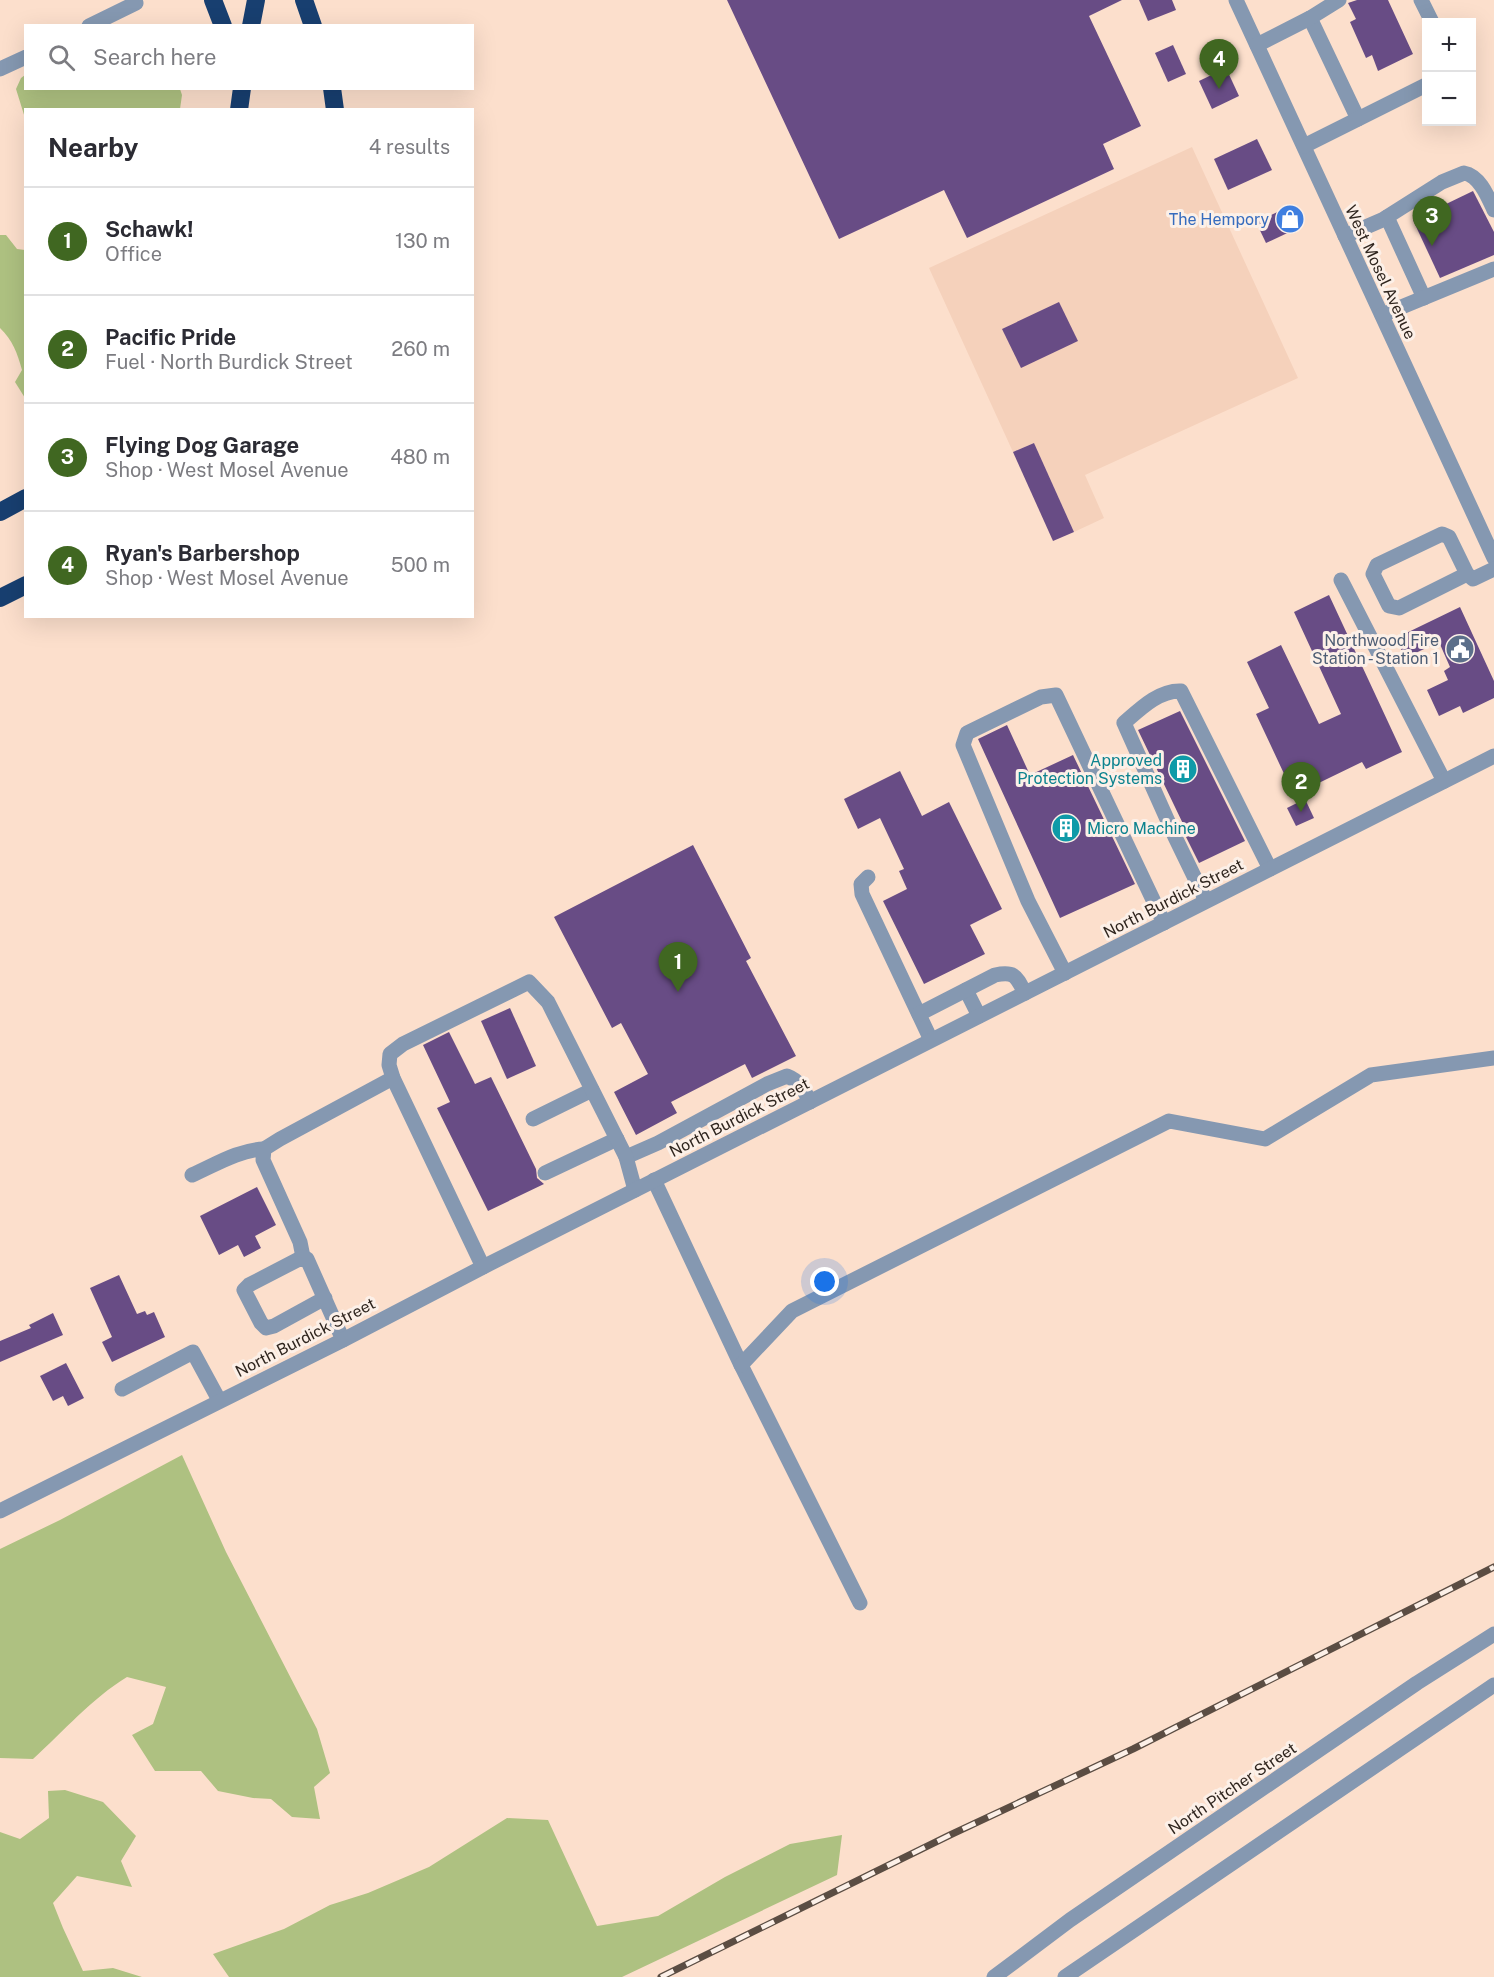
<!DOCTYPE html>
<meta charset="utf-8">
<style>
:root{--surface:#fff;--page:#f2f2f3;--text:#2b2b33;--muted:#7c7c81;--line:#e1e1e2;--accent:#406721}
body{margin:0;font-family:"Public Sans",sans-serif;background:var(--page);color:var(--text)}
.controls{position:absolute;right:18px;top:18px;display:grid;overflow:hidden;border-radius:0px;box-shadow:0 6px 24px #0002}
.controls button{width:54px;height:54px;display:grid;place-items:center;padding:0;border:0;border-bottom:2px solid var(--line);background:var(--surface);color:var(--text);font:30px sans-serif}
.you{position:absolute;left:825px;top:1282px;width:21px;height:21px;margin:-15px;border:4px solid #fff;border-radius:50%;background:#1a73e8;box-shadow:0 0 0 9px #1a73e833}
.badge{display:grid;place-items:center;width:39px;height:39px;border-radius:50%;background:var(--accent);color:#fff;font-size:20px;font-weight:700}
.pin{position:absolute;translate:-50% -50px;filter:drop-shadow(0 2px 3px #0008)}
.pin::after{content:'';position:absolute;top:32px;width:21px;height:18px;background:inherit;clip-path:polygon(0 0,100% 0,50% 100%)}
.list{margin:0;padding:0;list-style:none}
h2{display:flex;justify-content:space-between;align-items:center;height:78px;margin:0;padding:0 24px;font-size:26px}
h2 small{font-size:20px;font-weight:400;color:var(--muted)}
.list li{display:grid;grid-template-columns:39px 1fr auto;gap:18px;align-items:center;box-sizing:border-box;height:108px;padding:0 24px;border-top:2px solid var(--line)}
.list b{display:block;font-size:22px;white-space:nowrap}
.list p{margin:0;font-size:20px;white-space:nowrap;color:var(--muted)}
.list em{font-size:20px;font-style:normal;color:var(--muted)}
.icon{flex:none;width:33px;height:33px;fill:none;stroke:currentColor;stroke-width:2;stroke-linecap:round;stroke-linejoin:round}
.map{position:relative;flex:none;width:1494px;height:1977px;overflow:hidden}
.search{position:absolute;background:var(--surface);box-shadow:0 6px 24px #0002;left:24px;top:24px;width:450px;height:66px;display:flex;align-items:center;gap:15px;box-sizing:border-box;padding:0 21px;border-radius:0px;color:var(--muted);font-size:22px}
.panel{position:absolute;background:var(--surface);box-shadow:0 6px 24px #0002;left:24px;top:108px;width:450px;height:510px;border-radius:0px}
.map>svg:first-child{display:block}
</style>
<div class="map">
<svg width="1494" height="1977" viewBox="0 0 1494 1977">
<rect width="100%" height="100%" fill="#fcdfcc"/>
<polygon fill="#f5d1bb" points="1192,147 1298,378 1085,475 1104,518 1074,532 1034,443 1013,452 929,268"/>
<g fill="#aec181">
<polygon points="25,75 26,88 180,89 182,95 180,109 26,110 25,118 16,89 21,78"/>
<path d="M0,235h6l11,14 8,1v148l-10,-16 7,-12c-5,-18 -9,-29 -22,-42z"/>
<path d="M182,1455l44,97 91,177 13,44 -16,14 6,32 -28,-2 -21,-18 -18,-1 -35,-7 -17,-20h-46l-23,-36 21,-11 13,-37 -39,-10c-36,22 -63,54 -94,82l-33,-1v-209l60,-29z"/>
<polygon points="65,1790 103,1802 136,1836 121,1861 132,1887 77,1876 53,1903 63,1928 83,1971 113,1968 142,1977 0,1977 0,1832 20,1839 49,1818 48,1791"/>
<polygon points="507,1818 548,1820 597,1926 658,1916 725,1877 790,1844 842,1835 837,1875 622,1977 229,1977 213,1954 284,1929 330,1905 368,1893 429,1867"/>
</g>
<g fill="#684c85">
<polygon points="727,0 1122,0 1089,16 1141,126 1103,144 1114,169 967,238 944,190 839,239"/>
<polygon points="1139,0 1172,0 1176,10 1148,21"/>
<polygon points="1357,0 1388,0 1413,54 1378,71 1372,55 1366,58 1350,22 1356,19 1348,3"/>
<polygon points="1173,45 1186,74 1168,82 1155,53"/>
<polygon points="1226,68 1239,96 1212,109 1199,81"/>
<polygon points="1257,139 1272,170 1228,190 1214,159"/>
<polygon points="1473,191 1494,232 1494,255 1440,278 1413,220"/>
<polygon points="1288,207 1298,228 1266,243 1256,222"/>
<polygon points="1059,302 1078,341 1021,368 1002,329"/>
<polygon points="1034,443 1074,532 1053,541 1013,452"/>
<polygon points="1329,595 1402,752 1366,769 1362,762 1294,795 1256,714 1269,708 1247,662 1281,645 1319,724 1341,714 1294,612"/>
<polygon points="1460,607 1494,681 1494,698 1463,713 1460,706 1439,716 1427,690 1448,680 1444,671 1450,667 1439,642 1405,658 1396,638"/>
<polygon points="1180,711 1245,841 1199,863 1183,831 1186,830 1138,730"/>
<polygon points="1007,725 1030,775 1073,755 1135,884 1060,918 978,739"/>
<polygon points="900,771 922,816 949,802 1002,909 970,925 985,954 924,984 883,901 907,889 899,871 904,869 880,818 858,829 844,799"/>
<polygon points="1305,799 1314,818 1296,826 1287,808"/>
<polygon points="693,845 751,958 746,961 796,1056 752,1078 745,1064 671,1102 677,1113 636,1135 614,1092 648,1074 621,1023 612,1028 554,917"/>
<polygon points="510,1008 536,1066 507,1079 481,1021"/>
<polygon points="449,1032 475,1084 491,1077 536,1169 537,1178 544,1184 488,1211 437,1108 450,1102 423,1045"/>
<polygon points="257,1187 276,1225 255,1236 261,1248 244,1257 238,1245 219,1255 200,1216"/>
<polygon points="119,1275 137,1314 145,1311 147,1315 154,1312 165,1337 112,1362 102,1342 112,1337 90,1288"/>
<polygon points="53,1313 63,1335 0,1362 0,1341 31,1328 29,1325"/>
<polygon points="66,1363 84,1398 68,1406 63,1396 53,1401 40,1376"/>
</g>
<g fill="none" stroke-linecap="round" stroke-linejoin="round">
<g stroke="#8598b1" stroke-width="15">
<polyline points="1236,0 1494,558"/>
<polyline points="1421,0 1432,22"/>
<polyline points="1310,18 1358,119"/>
<polyline points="89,26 136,3"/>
<polyline points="1257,45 1310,18 1339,0"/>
<polyline points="0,69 26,57"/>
<polyline points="1304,146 1426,85"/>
<polyline points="1387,217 1424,298"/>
<path d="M1345,236l37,-16 60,-38 22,-9c16,3 24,24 30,37"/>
<polyline points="1382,315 1494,269"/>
<polyline points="1467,574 1399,608 1389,606 1373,574 1377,565 1442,534 1449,537 1467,574 1473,579 1494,569"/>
<polyline points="1341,580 1444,781"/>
<polyline points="868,877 861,884 862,894 931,1040"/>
<path d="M1206,901l-31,-64 -51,-114c16,-14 35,-33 57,-32l89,178"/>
<polyline points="1065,973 1028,901 963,745 967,733 1041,697 1056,695 1164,923"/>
<polyline points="966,990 979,1016"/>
<path d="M919,1014l76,-39c20,-4 21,1 30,18"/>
<polyline points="533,1119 592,1090"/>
<path d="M626,1157l32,-14 109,-59 20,-8c13,5 17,14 23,26"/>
<polyline points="545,1173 617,1139"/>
<path d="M192,1175c23,-10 46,-25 72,-26"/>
<polyline points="654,1180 741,1365 860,1603"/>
<polyline points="303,1257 300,1242 263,1160 264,1149 280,1139 393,1078"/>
<polyline points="483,1267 393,1078 389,1065 390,1054 403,1044 529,982 548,1002 626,1157 635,1190"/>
<polyline points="325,1298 274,1326 266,1328 261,1323 244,1290 249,1285 303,1257 307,1259 343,1340"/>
<polyline points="741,1365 792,1311 1169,1121 1265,1139 1371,1075 1494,1058"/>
<polyline points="122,1389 193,1352 219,1400"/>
<polyline points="0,1511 343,1340 483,1267 1494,756"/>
<polyline points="994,1977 1070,1920 1417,1683 1494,1634"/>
<polyline points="1065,1977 1494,1685"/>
</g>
<g stroke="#183f70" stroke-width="18">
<polyline points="213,0 223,26"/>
<polyline points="304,0 313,26"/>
<polyline points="251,26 256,0"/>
<polyline points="332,88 335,110"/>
<polyline points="239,110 242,88"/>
<polyline points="0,512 26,498"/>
<polyline points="0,598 26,585"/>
</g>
<g stroke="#5b4d43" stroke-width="7">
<polyline id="rail" points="661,1977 950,1835 1133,1749 1494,1567"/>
</g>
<use href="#rail" stroke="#fcf0e8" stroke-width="4.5" stroke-dasharray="14" stroke-linecap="butt"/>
</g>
<defs>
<g id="shop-disc" transform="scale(1.5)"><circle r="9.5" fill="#3f7fe0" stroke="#fcf0e8"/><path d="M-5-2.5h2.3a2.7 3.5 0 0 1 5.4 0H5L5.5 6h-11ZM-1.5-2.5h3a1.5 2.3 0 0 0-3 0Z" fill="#fff"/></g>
<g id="civic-disc" transform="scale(1.5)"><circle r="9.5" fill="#5c6f8a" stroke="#fcf0e8"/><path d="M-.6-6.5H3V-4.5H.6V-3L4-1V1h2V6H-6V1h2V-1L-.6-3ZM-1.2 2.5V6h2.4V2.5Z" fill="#fff"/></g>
<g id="building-disc" transform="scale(1.5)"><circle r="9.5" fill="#0f9aa8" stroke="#fcf0e8"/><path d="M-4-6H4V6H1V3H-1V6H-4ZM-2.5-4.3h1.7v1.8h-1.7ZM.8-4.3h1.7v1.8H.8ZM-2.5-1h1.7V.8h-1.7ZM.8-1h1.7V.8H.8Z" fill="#fff"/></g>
</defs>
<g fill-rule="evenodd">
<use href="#shop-disc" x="1290" y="219"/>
<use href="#civic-disc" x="1460" y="649"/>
<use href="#building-disc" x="1183" y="769"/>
<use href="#building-disc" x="1066" y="828"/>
</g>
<g text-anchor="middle" stroke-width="6" stroke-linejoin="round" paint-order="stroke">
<g font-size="16" fill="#366cbe" stroke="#fcf0e8" text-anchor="end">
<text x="1269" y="225">The Hempory</text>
</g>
<g font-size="16" fill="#2f251e" stroke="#fcf0e8">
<text transform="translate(1381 272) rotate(65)" y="6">West Mosel Avenue</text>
<text transform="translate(1173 898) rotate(-27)" y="6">North Burdick Street</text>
<text transform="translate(739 1117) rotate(-27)" y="6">North Burdick Street</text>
<text transform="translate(305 1337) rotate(-27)" y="6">North Burdick Street</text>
<text transform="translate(1232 1788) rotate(-34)" y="6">North Pitcher Street</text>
</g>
<g font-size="16" fill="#4e5e75" stroke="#fcf0e8" text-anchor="end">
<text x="1439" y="646">Northwood Fire<tspan x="1439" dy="18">Station - Station 1</tspan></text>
</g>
<g font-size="16" fill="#0d838f" stroke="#fcf0e8" text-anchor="end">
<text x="1162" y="766">Approved<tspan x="1162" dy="18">Protection Systems</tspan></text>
<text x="1087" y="834" text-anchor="start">Micro Machine</text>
</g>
</g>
</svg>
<div class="controls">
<button>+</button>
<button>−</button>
</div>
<div class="you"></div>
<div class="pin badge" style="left:678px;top:992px">1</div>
<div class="pin badge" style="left:1301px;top:812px">2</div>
<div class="pin badge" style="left:1432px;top:246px">3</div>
<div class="pin badge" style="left:1219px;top:89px">4</div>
<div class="search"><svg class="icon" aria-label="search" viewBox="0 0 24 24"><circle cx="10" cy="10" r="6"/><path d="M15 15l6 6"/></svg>Search here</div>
<section class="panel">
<h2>Nearby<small>4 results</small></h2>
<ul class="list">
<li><span class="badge">1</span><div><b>Schawk!</b><p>Office</p></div><em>130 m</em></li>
<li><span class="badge">2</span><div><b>Pacific Pride</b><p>Fuel · North Burdick Street</p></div><em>260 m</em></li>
<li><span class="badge">3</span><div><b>Flying Dog Garage</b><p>Shop · West Mosel Avenue</p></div><em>480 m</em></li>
<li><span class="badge">4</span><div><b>Ryan's Barbershop</b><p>Shop · West Mosel Avenue</p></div><em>500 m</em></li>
</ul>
</section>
</div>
